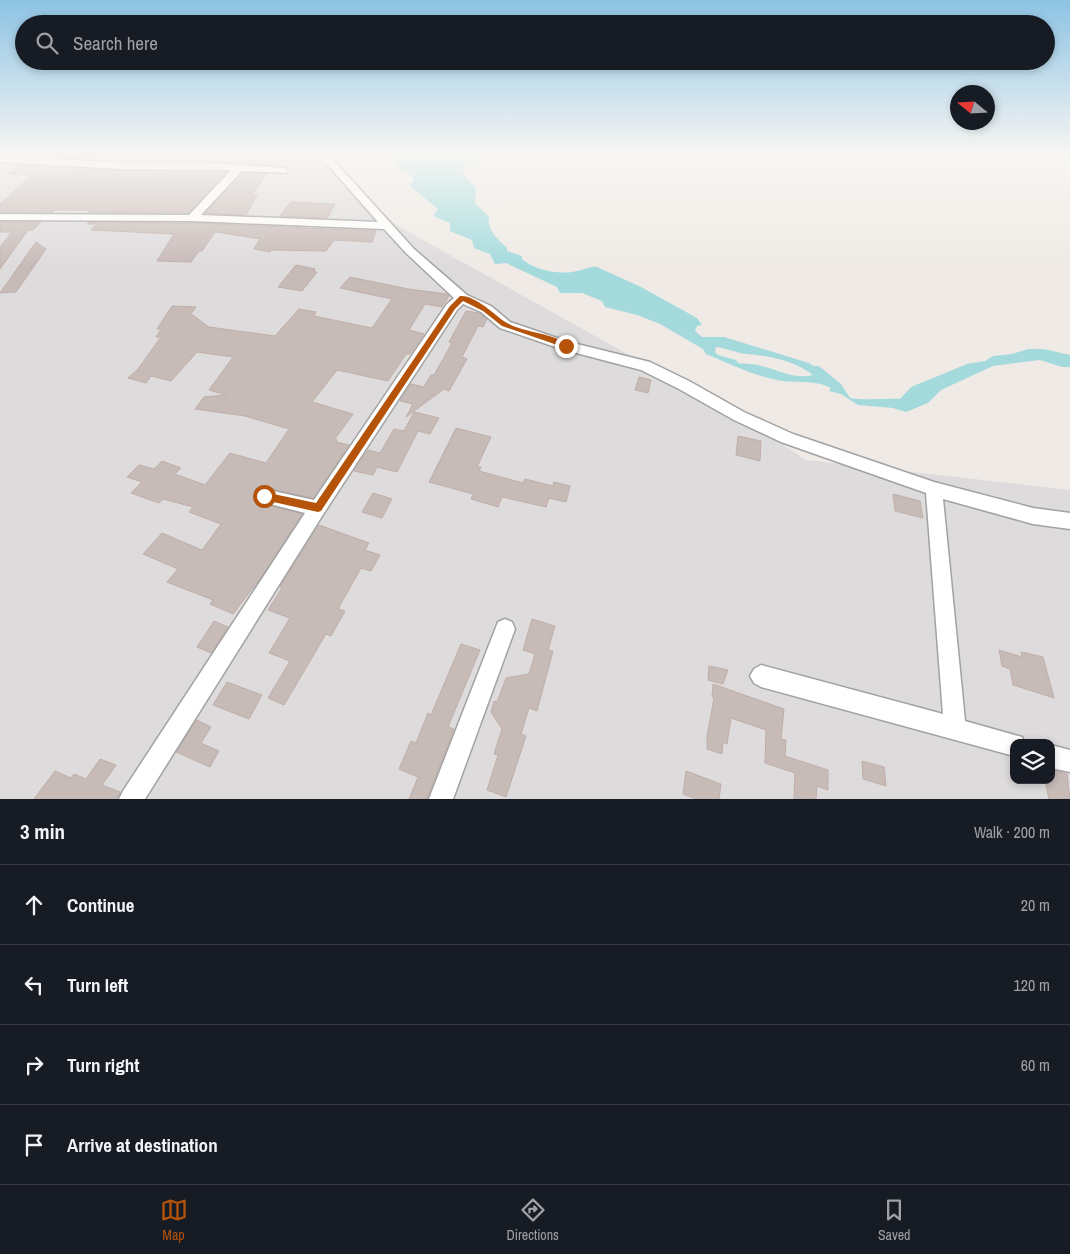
<!DOCTYPE html>
<meta charset="utf-8">
<style>
:root{--surface:#171b24;--page:#242831;--text:#f1f3f6;--muted:#9ea1a6;--line:#363941;--accent:#b45309}
body{margin:0;font-family:"Archivo Narrow",sans-serif;background:var(--page);color:var(--text)}
.controls{position:absolute;right:15px;bottom:15px;display:grid;overflow:hidden;border-radius:10px;box-shadow:0 2px 8px #0003}
.controls button{width:45px;height:45px;display:grid;place-items:center;padding:0;border:0;border-bottom:1px solid var(--line);background:var(--surface);color:var(--text);font:25px sans-serif}
.compass{position:absolute;left:950px;top:85px;width:45px;height:45px;border-radius:50%;background:var(--surface);box-shadow:0 2px 8px #0003;rotate:288deg}
.stop{position:absolute;width:15px;height:15px;margin:-11px;border:4px solid #b45309;border-radius:50%;background:#fff}
.stop.end{background:#b45309;border-color:#fff;box-shadow:0 1px 5px #0008}
.list{margin:0;padding:0;list-style:none}
h2{display:flex;justify-content:space-between;align-items:center;height:65px;margin:0;padding:0 20px;font-size:21px}
h2 small{font-size:16px;font-weight:400;color:var(--muted)}
.list li{display:grid;grid-template-columns:32px 1fr auto;gap:15px;align-items:center;box-sizing:border-box;height:80px;padding:0 20px;border-top:1px solid var(--line)}
.list b{display:block;font-size:19px;white-space:nowrap}
.list em{font-size:16px;font-style:normal;color:var(--muted)}
.icon{flex:none;width:28px;height:28px;fill:none;stroke:currentColor;stroke-width:2;stroke-linecap:round;stroke-linejoin:round}
.map{position:relative;flex:none;width:1070px;height:799px;overflow:hidden}
.search{position:absolute;background:var(--surface);box-shadow:0 2px 8px #0003;left:15px;right:15px;top:15px;height:55px;display:flex;align-items:center;gap:12px;box-sizing:border-box;padding:0 18px;border-radius:28px;color:var(--muted);font-size:19px}
.sheet{height:385px;background:var(--surface)}
nav{display:flex;justify-content:space-around;align-items:center;box-sizing:border-box;height:70px;border-top:1px solid var(--line);background:var(--surface);font-size:14px;color:var(--muted)}
nav a{display:grid;justify-items:center;gap:2px}
nav .on{color:var(--accent)}
.map>svg:first-child{display:block}
</style>
<div class="map">
<svg width="1070" height="799" viewBox="0 0 1070 799">
<rect width="100%" height="100%" fill="#efeae5"/>
<path fill="#dddbdc" fill-rule="evenodd" d="M0,155h327l69,70 339,189 71,46 264,30v309h-1070zM1014,743h37v37h-37z"/>
<path fill="#a5dadd" fill-rule="evenodd" d="M391,155h78l10,3 -1,8 -14,-1c-2,10 5,16 12,23l-1,15 14,14c-2,13 8,22 18,31v3l15,5v3c14,12 38,16 55,12 8,-1 12,-5 20,-4l44,20 56,31 5,7 -5,1 -2,5 7,6h22l85,26 5,3h5l22,18 9,14c17,3 33,0 50,1l11,-12 56,-23 18,-3 8,-5 19,-2 16,-5h16l26,6v12h-8l-22,-7 -47,6 -52,24 -13,13 -22,9 -13,-4 -35,-3 -17,-11 -12,-3 2,-3c-17,-9 -35,-4 -54,-8 -25,-5 -47,-16 -71,-26l-3,-5 -43,-25 -23,-9 -32,-8 -3,-6 -20,-8h-22l-3,-6 -51,-24 -11,1 -5,-10 -16,-6 -2,-8 -22,-9v-8l-17,-7 5,-7 -28,-23 4,-7 -8,-8 -6,-1zM716,347c11,1 20,6 31,7 23,2 47,6 66,21 -21,6 -43,-10 -63,-11 -5,-1 -8,0 -12,-1l-2,-3 -18,-5 -3,-3z"/>
<g fill="#c7bbb8" stroke="#c1aea7">
<polygon points="33,155 206,157 207,155 281,155 274,165 211,161 121,161 32,156"/>
<polygon points="20,165 121,171 227,172 188,213 88,212 90,210 55,210 53,212 0,212 0,204 32,175 8,174"/>
<polygon points="243,173 267,174 252,195 257,195 246,215 205,213"/>
<polygon points="291,202 335,204 327,218 280,216"/>
<polygon points="0,222 41,222 33,230 28,230 0,269 0,247 12,232 0,232"/>
<polygon points="89,222 192,223 376,231 372,242 334,240 326,251 270,250 270,252 254,249 260,239 217,232 214,233 202,251 199,251 191,262 157,261 174,234 91,230 97,224 87,224"/>
<polygon points="36,242 46,249 16,292 0,293"/>
<polygon points="296,265 315,269 314,272 317,272 302,291 278,287"/>
<polygon points="350,277 408,289 447,294 449,296 442,307 425,304 409,330 424,334 410,354 406,354 388,381 337,370 312,402 353,414 335,439 337,440 336,442 349,445 313,498 264,487 256,490 253,497 258,503 302,514 260,579 233,614 210,604 213,600 167,582 178,569 143,554 162,533 202,550 221,524 189,512 193,507 163,499 159,503 131,493 142,482 127,477 139,465 154,469 162,461 181,468 175,474 205,485 230,453 266,463 289,429 245,416 195,409 204,397 226,395 209,390 233,357 197,352 171,381 151,376 146,383 128,378 138,369 161,337 156,337 161,329 157,329 172,306 196,307 191,314 209,327 275,336 299,309 316,312 314,316 372,328 392,299 340,288"/>
<polygon points="466,311 479,313 487,319 483,327 478,326 462,357 467,359 449,391 444,389 406,417 413,404 400,401 411,384 424,387 431,375 434,375 452,343 449,342"/>
<polygon points="639,377 651,380 648,393 635,390"/>
<polygon points="414,412 439,418 430,434 418,431 397,472 377,467 373,475 354,471 368,450 380,453 394,429 404,431"/>
<polygon points="456,428 491,437 477,467 481,467 479,471 523,483 525,479 553,486 554,482 570,486 566,502 549,498 546,507 502,497 498,507 471,499 473,494 429,482"/>
<polygon points="738,436 761,441 760,461 736,455"/>
<polygon points="373,493 392,499 382,518 362,512"/>
<polygon points="893,494 920,501 923,518 895,511"/>
<polygon points="319,525 369,543 365,550 380,555 371,571 361,568 338,609 345,611 331,636 326,634 284,705 268,698 290,661 269,653 290,618 268,610 282,588 280,587"/>
<polygon points="532,619 555,626 548,650 553,651 537,711 529,708 521,734 526,736 506,797 487,790 498,755 494,754 502,729 491,712 494,701 497,702 506,678 529,674 535,654 523,650"/>
<polygon points="214,621 228,627 211,653 197,647"/>
<polygon points="461,644 480,650 448,727 454,729 427,799 409,799 418,777 399,769 411,741 416,743 428,713 431,715"/>
<polygon points="999,650 1022,657 1021,652 1043,657 1054,698 1013,685 1010,669 1002,666"/>
<polygon points="709,666 728,670 723,684 708,680"/>
<polygon points="227,682 262,695 249,719 213,705"/>
<polygon points="713,684 784,709 781,739 786,740 785,756 828,770 828,790 817,786 816,799 794,799 795,773 765,763 766,730 731,718 727,744 723,742 722,754 707,749 707,736 714,698 712,697"/>
<polygon points="197,720 211,727 201,743 219,751 210,767 176,752"/>
<polygon points="100,759 116,765 102,785 120,792 117,799 34,799 55,771 71,778 74,774 86,779"/>
<polygon points="862,761 884,767 886,786 863,779"/>
<polygon points="1051,770 1067,774 1070,799 1049,799 1045,780 1051,780"/>
<polygon points="686,771 721,784 719,799 696,799 683,794"/>
</g>
<g fill="none" stroke-linecap="round" stroke-linejoin="round">
<g stroke="#a2a2a2" stroke-width="3">
<g id="minor">
<polygon points="319,155 329,155 414,249 467,295 491,306 510,322 569,342 650,362 689,381 744,412 793,434 934,482 1033,508 1070,513 1070,529 1033,524 943,499 965,721 1022,737 1024,743 1014,743 1014,756 761,687 754,683 750,676 754,669 761,665 943,714 926,493 781,442 734,420 679,389 641,370 561,349 500,328 481,312 463,304 457,310 324,513 145,799 119,799 123,791 305,513 258,501 255,496 258,491 264,489 314,500 447,304 454,298 406,253 384,229 192,221 0,220 0,214 189,215 231,170 121,169 0,162 0,156 121,163 211,163 283,168 287,169 287,173 242,171 201,215 378,222"/>
<polygon points="505,619 512,622 515,629 453,799 429,799 498,622"/>
<polygon points="1051,745 1070,750 1070,772 1051,768"/>
</g>
</g>
<use href="#minor" fill="#fff" fill-rule="evenodd"/>
</g>
<linearGradient id="sky" x2="0" y2="1"><stop stop-color="#8dc3e4"/><stop offset="0.58" stop-color="#f8f6f3"/><stop offset="1" stop-color="#f8f6f3" stop-opacity="0"/></linearGradient>
<rect width="1070" height="267" fill="url(#sky)"/>
<path fill="#b45309" d="M460,296c16,-1 34,19 47,27 17,10 48,10 63,23l-4,2 -64,-22 -19,-15 -20,-10 -8,8 -134,202 -3,1 -58,-13v-6l4,-1 52,11 134,-197z"/>
</svg>
<div class="controls">
<button><svg class="icon" aria-label="layers" viewBox="0 0 24 24"><path d="M12 4l9 5-9 5-9-5zM3 14l9 5 9-5"/></svg></button>
</div>
<svg class="compass" viewBox="-18 -18 36 36"><path d="M0-13l5 13h-10z" fill="#e53935"/><path d="M0 13l5-13h-10z" fill="#9ea1a6"/></svg>
<div class="stop" style="left:264px;top:496px"></div>
<div class="stop end" style="left:566px;top:346px"></div>
<div class="search"><svg class="icon" aria-label="search" viewBox="0 0 24 24"><circle cx="10" cy="10" r="6"/><path d="M15 15l6 6"/></svg>Search here</div>
</div>
<section class="sheet">
<h2>3 min<small>Walk · 200 m</small></h2>
<ul class="list">
<li><svg class="icon" aria-label="ahead" viewBox="0 0 24 24"><path d="M12 20V5M6 11l6-6 6 6"/></svg><div><b>Continue</b></div><em>20 m</em></li>
<li><svg class="icon" aria-label="left" viewBox="0 0 24 24"><path d="M17 20v-9H6M10 6l-5 5 5 5"/></svg><div><b>Turn left</b></div><em>120 m</em></li>
<li><svg class="icon" aria-label="right" viewBox="0 0 24 24"><path d="M7 20v-9h11M14 6l5 5-5 5"/></svg><div><b>Turn right</b></div><em>60 m</em></li>
<li><svg class="icon" aria-label="arrive" viewBox="0 0 24 24"><path d="M6 21V4h12l-3 4 3 4H6"/></svg><div><b>Arrive at destination</b></div></li>
</ul>
</section>
<nav>
<a class="on"><svg class="icon" aria-label="map" viewBox="0 0 24 24"><path d="M3 6l6-2 6 2 6-2v14l-6 2-6-2-6 2zM9 4v14M15 6v14"/></svg>Map</a>
<a><svg class="icon" aria-label="directions" viewBox="0 0 24 24"><path d="M12 3l9 9-9 9-9-9zM9 14v-3h6M13 9l2 2-2 2"/></svg>Directions</a>
<a><svg class="icon" aria-label="saved" viewBox="0 0 24 24"><path d="M7 4h10v16l-5-4-5 4z"/></svg>Saved</a>
</nav>
